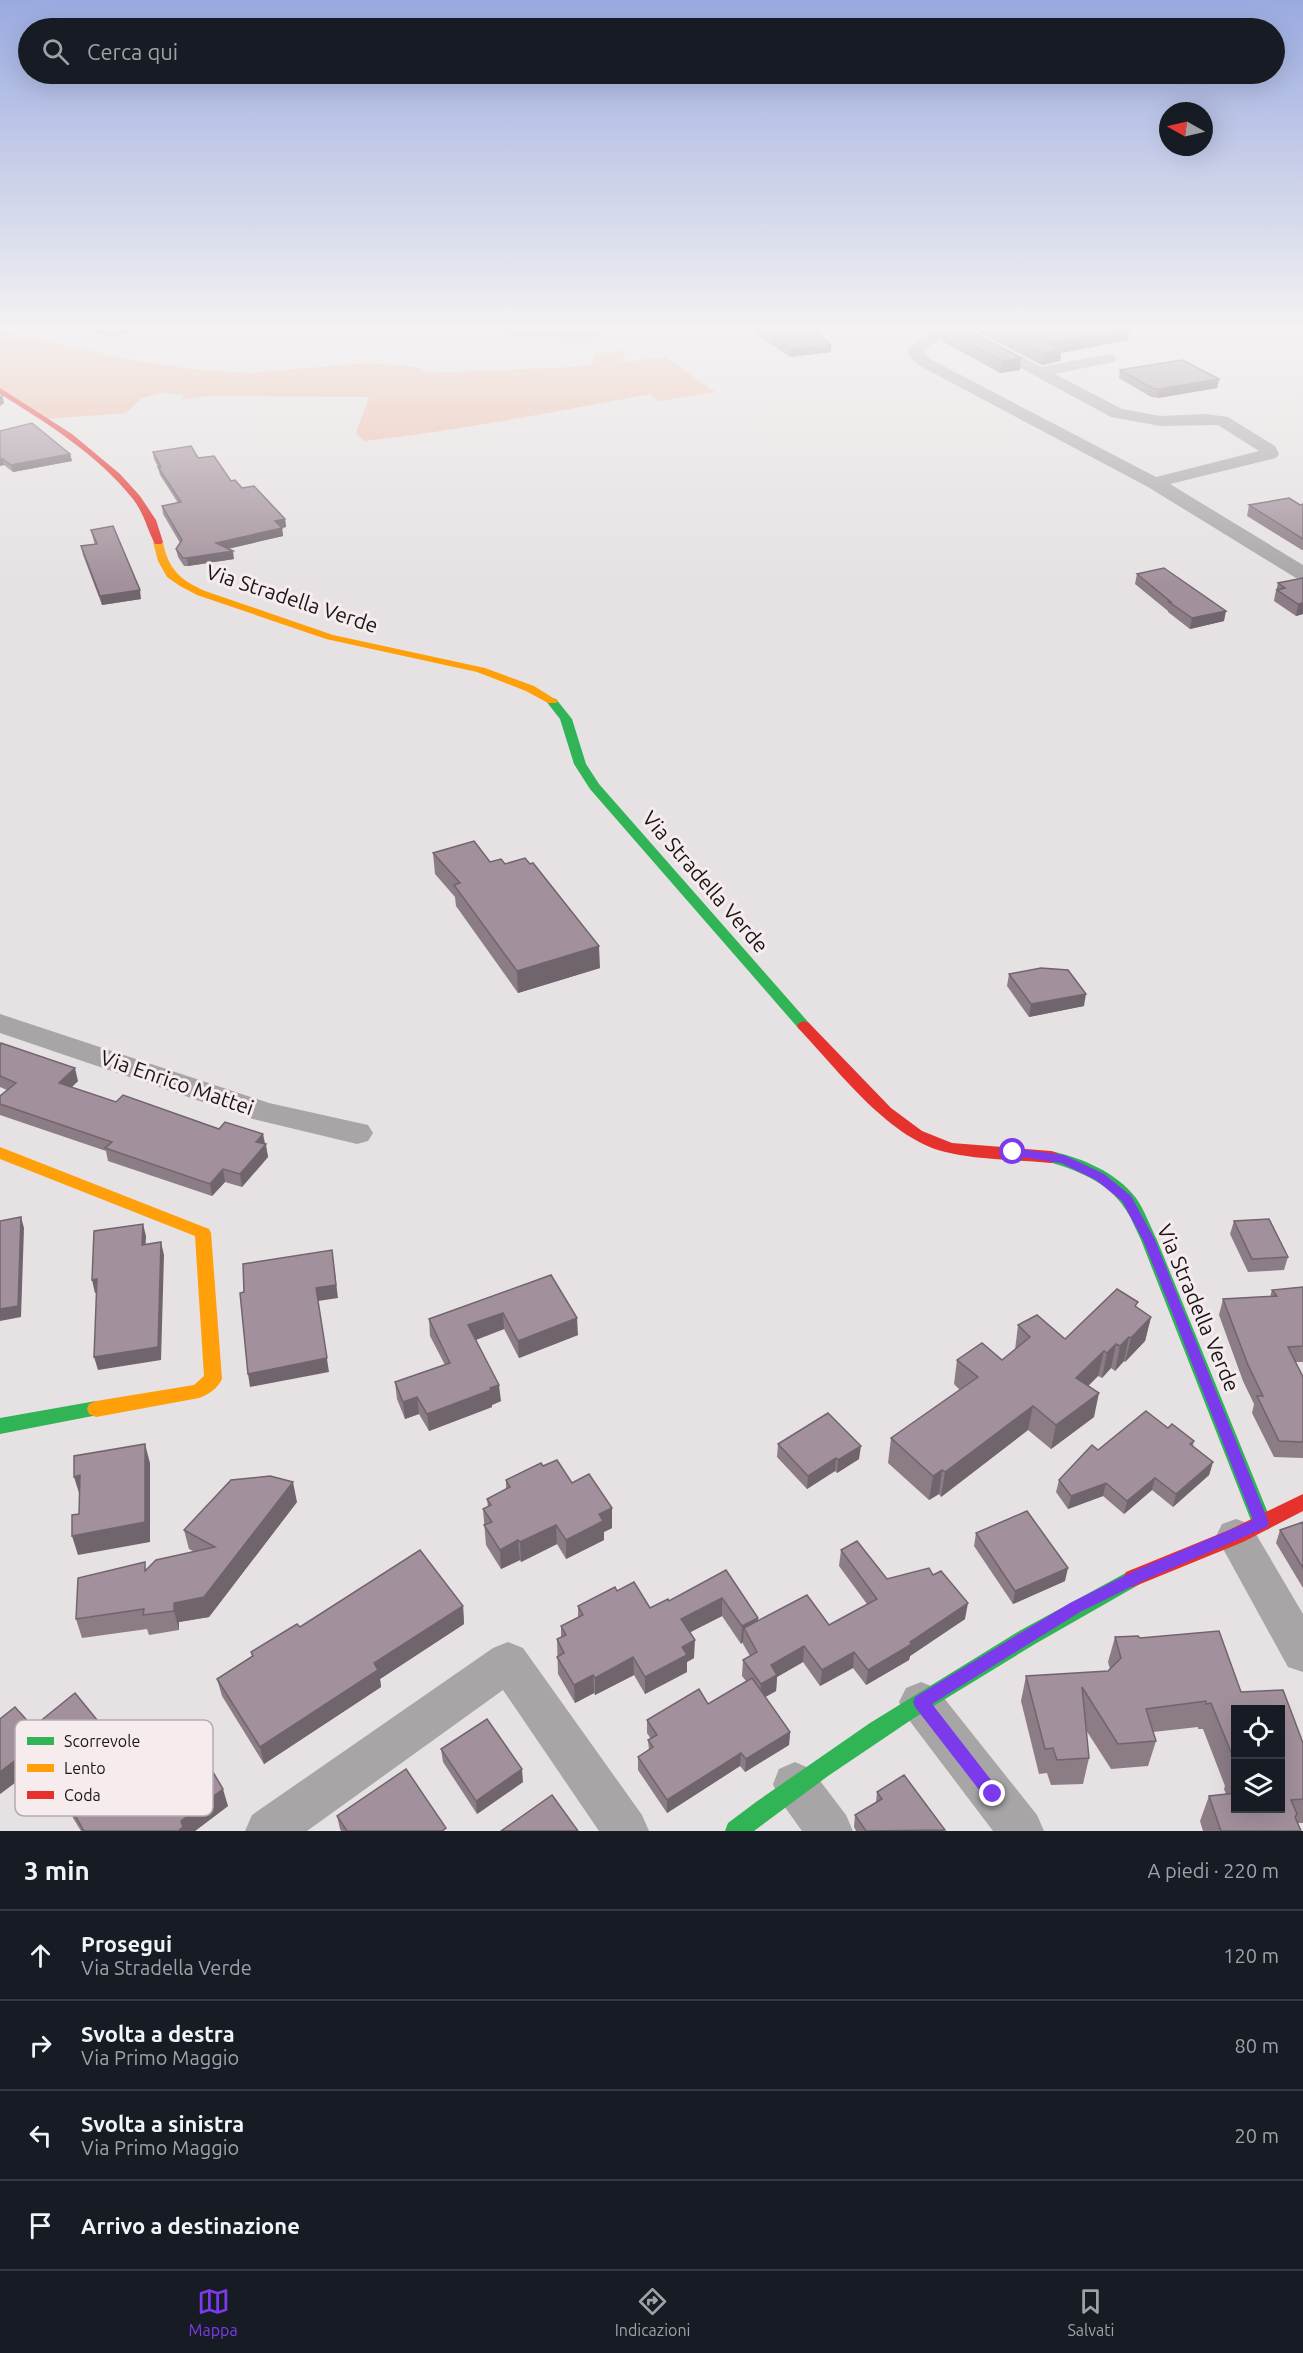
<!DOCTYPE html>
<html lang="it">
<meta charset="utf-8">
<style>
:root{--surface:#171b24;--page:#20242c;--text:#f1f3f6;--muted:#9ea1a6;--line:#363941;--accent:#7c3aed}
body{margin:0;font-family:Ubuntu,sans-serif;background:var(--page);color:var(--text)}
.controls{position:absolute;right:18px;bottom:18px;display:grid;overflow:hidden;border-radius:0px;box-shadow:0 6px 24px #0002}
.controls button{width:54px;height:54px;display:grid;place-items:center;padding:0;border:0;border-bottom:2px solid var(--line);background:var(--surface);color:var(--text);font:30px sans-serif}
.compass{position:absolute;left:1159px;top:102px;width:54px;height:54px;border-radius:50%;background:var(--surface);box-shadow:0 6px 24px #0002;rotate:278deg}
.stop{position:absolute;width:18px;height:18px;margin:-14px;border:4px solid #7c3aed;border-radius:50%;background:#fff}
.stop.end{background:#7c3aed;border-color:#fff;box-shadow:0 2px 6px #0008}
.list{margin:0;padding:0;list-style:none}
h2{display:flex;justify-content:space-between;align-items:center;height:78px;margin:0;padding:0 24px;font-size:26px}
h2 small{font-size:20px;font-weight:400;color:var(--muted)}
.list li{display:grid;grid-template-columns:39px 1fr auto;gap:18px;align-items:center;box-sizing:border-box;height:90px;padding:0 24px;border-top:2px solid var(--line)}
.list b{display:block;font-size:22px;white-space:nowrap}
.list p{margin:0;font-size:20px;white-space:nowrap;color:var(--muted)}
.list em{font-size:20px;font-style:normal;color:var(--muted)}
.icon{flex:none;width:33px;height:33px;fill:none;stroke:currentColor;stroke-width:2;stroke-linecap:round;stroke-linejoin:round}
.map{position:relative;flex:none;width:1303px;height:1831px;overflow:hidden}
.search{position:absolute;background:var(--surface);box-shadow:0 6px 24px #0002;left:18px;right:18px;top:18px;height:66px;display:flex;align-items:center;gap:15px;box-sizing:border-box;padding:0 21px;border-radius:33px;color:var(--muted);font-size:22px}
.sheet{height:438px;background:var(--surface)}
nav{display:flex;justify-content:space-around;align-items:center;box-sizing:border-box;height:84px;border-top:2px solid var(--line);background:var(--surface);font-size:16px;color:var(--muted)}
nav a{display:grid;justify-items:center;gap:3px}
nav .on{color:var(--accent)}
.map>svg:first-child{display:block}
</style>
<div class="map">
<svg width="1303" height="1831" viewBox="0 0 1303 1831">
<rect width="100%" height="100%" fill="#e6e1e2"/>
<g fill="#edbaa4">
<polygon points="463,330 606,330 586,344 518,339 516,336"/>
<path d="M4,332l134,29 54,8 57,4 117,-10 52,4 9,6 145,-6 20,-2 2,-10 29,-5 3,3 -4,9 44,-5 49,35 -56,9 -9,-7c-95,18 -190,36 -286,47l-8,-8 13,-36 -161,-1 -27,4 4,-5 -24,-2 -19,5 -16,15 -80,6 -46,-29v-57z"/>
</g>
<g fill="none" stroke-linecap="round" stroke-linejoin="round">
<g fill="#a7a5a6" fill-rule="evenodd">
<polygon points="936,330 953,330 924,350 924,353 932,360 1156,477 1259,451 1218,425 1160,426 1111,417 982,347 979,344 982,341 992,341 1042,367 1108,354 1114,356 1116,359 1114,362 1055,374 1122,409 1160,416 1206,414 1228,417 1275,446 1279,454 1276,458 1170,484 1303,565 1303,580 1296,578 1148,487 920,366 908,355 908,348"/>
<polygon points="0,1014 269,1103 368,1125 373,1133 368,1141 357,1144 253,1119 0,1033"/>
<polygon points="1236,1519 1250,1524 1303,1614 1303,1672 1288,1667 1216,1536 1222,1524"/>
<polygon points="508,1642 523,1648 642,1815 649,1831 599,1831 503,1690 307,1831 245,1831 252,1815 493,1648"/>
<polygon points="921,1682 936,1688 1037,1815 1044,1831 993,1831 906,1716 899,1702 906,1688"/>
<polygon points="795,1762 811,1769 846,1815 853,1831 802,1831 779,1799 773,1784 779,1769"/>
</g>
<g fill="#30b455" fill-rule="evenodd">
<polygon points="552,698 556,699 572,719 586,764 599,784 809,1023 811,1026 809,1029 799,1029 590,789 574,764 560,719 546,701"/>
<path d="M1051,1151c31,7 65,21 85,47 9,13 14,28 21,42l115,283 -3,6 -7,2 -7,-2 -3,-6 -111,-283c-5,-10 -9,-21 -15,-30 -17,-28 -51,-41 -81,-49l-2,-4 2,-4z"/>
<polygon points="96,1401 103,1404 105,1409 103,1414 0,1434 0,1418"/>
<polygon points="1133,1569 1140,1572 1143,1578 1140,1584 1035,1644 914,1718 828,1776 754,1831 725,1831 728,1823 756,1802 870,1723 1021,1630"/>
</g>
<g fill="#ff9f0a" fill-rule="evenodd">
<path d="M158,539l5,3c5,27 17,38 42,49l128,44 152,33 49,18 24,15 -2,2h-8l-22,-12 -49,-19 -151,-33 -129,-44 -17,-9 -13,-9 -9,-16 -5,-19z"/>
<path d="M0,1147l209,82 2,4 11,146c-4,9 -14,16 -23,19l-103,19 -7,-3 -2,-5 2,-5 7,-3 98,-16 10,-9 -9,-140 -195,-77z"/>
</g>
<g fill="#e5322d" fill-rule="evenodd">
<path d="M0,388l72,46 48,40 20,22 16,24 7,22 -2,2h-6c-8,-15 -11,-31 -22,-45 -35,-44 -86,-76 -133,-105z"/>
<path d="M804,1021l5,2 82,85 31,23 30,12 99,8 6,2 2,4 -2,4 -6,2c-33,-3 -69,-3 -101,-10 -59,-11 -111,-82 -151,-124l-2,-3 2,-3z"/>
<polygon points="1303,1494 1303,1511 1243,1542 1133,1587 1126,1584 1123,1578 1126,1572 1229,1530"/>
</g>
</g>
<g fill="#8b7c86" fill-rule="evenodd">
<polygon points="77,330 132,330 115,337"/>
<polygon points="751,330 814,330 831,345 831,352 790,357"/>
<polygon points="898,330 933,330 927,333"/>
<polygon points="943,330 1020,370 1000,373 942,341"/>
<polygon points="975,330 1130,330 1128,340 1061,353 1060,361 1042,365"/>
<polygon points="1120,370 1219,379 1217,388 1158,398 1151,397 1119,378"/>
<polygon points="0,431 70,454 72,461 13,472 4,465 0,466"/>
<polygon points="153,452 198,458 285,519 286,527 282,528 283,536 228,549 234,559 188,566 184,566 178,557 176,549 180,543 163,514 162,506 178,503 160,475 158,467 154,459"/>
<polygon points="1303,504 1303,550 1302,550 1247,516 1249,505"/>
<polygon points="91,530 141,599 102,605 83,555 81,546 95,545"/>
<polygon points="1137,574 1224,621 1190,629 1168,612 1168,611 1135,584"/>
<polygon points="1303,578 1303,614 1296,616 1274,601 1275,595 1278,583"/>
<polygon points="433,853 490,862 600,968 518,993 456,906 455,897 435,874"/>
<polygon points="1009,974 1084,1006 1029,1017 1007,986"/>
<polygon points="0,1046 78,1081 72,1087 116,1102 266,1144 268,1157 242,1187 225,1182 212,1196 108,1161 106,1151 0,1115 0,1096 7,1090 0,1087"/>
<polygon points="1234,1221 1288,1257 1284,1270 1248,1272 1230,1234"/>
<polygon points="551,1275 578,1335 519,1358 504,1329 476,1340 501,1401 492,1405 492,1407 429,1431 419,1414 405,1419 397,1399 395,1382 445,1365 430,1336 429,1319"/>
<polygon points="1303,1287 1303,1362 1295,1362 1303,1377 1303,1458 1274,1457 1252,1413 1254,1404 1243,1381 1219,1315 1223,1299 1270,1297 1272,1290"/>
<polygon points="1137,1307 1151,1317 1145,1341 1125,1362 1124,1361 1115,1371 1111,1368 1102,1378 1098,1376 1088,1386 1094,1417 1051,1449 1028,1430 941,1497 939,1494 929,1500 888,1463 891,1438 960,1390 954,1384 957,1360 1002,1360 1015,1350 1018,1325 1065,1339"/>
<polygon points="1168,1428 1194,1441 1193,1446 1213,1462 1209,1475 1173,1507 1152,1490 1124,1514 1103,1496 1068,1509 1056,1492 1059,1480 1098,1450"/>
<polygon points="778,1444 859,1459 837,1473 835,1471 807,1489 777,1457"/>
<polygon points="543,1466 572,1483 612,1528 604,1532 604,1540 566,1559 557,1544 521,1562 520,1560 501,1569 486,1545 483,1509 488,1507 487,1499 506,1490 506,1480"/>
<polygon points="297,1502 209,1617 179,1622 179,1630 149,1635 147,1629 82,1638 76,1619 147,1569 193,1551 189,1549 184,1530"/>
<polygon points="1303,1522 1303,1588 1276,1543 1280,1530"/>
<polygon points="976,1533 1065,1581 1013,1604 974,1546"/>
<polygon points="841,1550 887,1579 965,1619 910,1656 909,1660 866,1685 853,1668 820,1686 803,1662 777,1677 776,1691 765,1697 790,1732 789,1745 745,1772 740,1766 667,1813 638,1770 638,1757 649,1750 648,1740 651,1739 647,1733 647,1720 708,1704 746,1681 742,1676 743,1660 750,1656 743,1644 743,1642 741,1644 722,1616 690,1632 694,1658 687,1662 687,1672 645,1694 634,1675 595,1695 594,1693 575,1703 558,1674 557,1639 561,1637 561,1626 578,1617 578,1606 617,1591 650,1608 669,1601 726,1570 758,1618 758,1621 829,1625 867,1604 839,1566"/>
<polygon points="463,1606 464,1624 380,1679 381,1687 264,1764 222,1696 217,1679 252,1656 251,1652 300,1627"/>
<path d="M1115,1637l25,1 101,54 62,51v80h-5l3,8h-98l-3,-10 9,-25 17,-2 -2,-5 1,-3 -22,-57h-5v-2l-45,5 3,9 -8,25 -37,3 -25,-39 3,28 -6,26 -32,1 -4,-12 -8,1 -18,-73 5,-25 82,-5 2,-2 -2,-7zM1236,1710l45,99h-45z"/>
<polygon points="33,1727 129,1759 189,1769 228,1806 195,1831 81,1831 73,1818 67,1801 73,1797 44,1761 0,1794"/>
<polygon points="441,1749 523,1782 477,1814 443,1762"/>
<polygon points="877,1792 945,1831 856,1831 854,1827 855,1815 876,1802"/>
<polygon points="337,1816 446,1831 341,1831 340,1829"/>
</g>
<g fill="#71656d">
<polygon points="0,330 11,330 0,334"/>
<polygon points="114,330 132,330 115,337"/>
<polygon points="1126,330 1130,330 1128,340 1061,353 1060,361 1042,365 1044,353 1050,343"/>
<polygon points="831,345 831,352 790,357 791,349"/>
<polygon points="1021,358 1020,370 1000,373 1002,361"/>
<polygon points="1219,379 1217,388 1158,398 1159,389"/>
<polygon points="2,394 4,403 0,406 0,396"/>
<polygon points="70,454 72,461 13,472 11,465"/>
<polygon points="0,459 3,459 4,465 0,466"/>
<polygon points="285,519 286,527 276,529 275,521"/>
<polygon points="282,528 283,536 217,551 216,543"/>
<polygon points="233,551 234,559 188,566 187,558"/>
<polygon points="140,590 141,599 102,605 100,596"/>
<polygon points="1303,603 1303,614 1296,616 1298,604"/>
<polygon points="1226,611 1224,621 1190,629 1192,618"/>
<polygon points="599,946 600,968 518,993 517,971"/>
<polygon points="1086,994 1084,1006 1029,1017 1031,1004"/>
<polygon points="75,1068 78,1081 62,1096 59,1083"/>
<polygon points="263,1134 268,1157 242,1187 240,1174 256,1142"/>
<polygon points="223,1169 225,1182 212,1196 210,1184"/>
<polygon points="21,1217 24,1228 21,1317 0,1321 0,1309"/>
<polygon points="143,1224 146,1236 145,1258 142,1245"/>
<polygon points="161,1242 164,1255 161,1360 98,1370 94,1357"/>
<polygon points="332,1250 338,1298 318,1301 329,1372 250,1387 248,1374 316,1288"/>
<polygon points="97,1279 100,1292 95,1293 92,1280"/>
<polygon points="503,1313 504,1329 470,1342 468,1325"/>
<polygon points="1151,1317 1145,1341 1125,1362 1131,1338"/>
<polygon points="577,1318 578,1335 519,1358 518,1341"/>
<polygon points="1129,1337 1124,1361 1115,1371 1120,1346"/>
<polygon points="1116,1344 1111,1368 1102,1378 1107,1353"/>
<polygon points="1104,1351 1098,1376 1071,1403 1076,1378"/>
<polygon points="499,1385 501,1401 492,1405 492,1407 429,1431 427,1414"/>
<polygon points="1099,1393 1094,1417 1051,1449 1056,1425"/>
<polygon points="417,1397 419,1414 405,1419 403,1402"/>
<polygon points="1033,1406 1028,1430 941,1497 945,1472"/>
<polygon points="145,1444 150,1463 150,1542 78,1555 72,1536"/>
<polygon points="861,1446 859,1459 837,1473 838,1460"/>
<polygon points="836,1458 835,1471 807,1489 808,1476"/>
<polygon points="1213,1462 1209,1475 1173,1507 1176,1494"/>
<polygon points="942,1470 939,1494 929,1500 933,1476"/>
<polygon points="80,1475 80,1496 74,1477"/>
<polygon points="1155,1478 1152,1490 1124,1514 1127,1501"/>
<polygon points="293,1482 297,1502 209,1617 179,1622 179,1630 174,1611 174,1603"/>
<polygon points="1106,1483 1103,1496 1068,1509 1071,1496"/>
<polygon points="612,1508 612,1528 604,1532 604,1540 566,1559 566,1540 599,1514"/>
<polygon points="556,1525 557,1544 521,1562 520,1542"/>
<polygon points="518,1540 520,1560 501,1569 500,1550"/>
<polygon points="1068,1568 1065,1581 1013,1604 1015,1591"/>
<polygon points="722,1598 722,1616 681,1637 681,1619"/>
<polygon points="968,1603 965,1619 910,1656 909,1660 866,1685 868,1670"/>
<polygon points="463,1606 464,1624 380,1679 381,1687 264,1764 260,1747 374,1663"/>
<polygon points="758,1618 757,1635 744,1628 743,1642 741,1644 742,1626"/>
<polygon points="695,1640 694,1658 687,1662 687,1672 645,1694 645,1677 682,1647"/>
<polygon points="804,1646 803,1662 777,1677 776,1691 760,1700 761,1684 771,1665"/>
<polygon points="854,1652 853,1668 820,1686 822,1670"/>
<polygon points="633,1657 634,1675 595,1695 595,1678"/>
<polygon points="593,1675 594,1693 575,1703 574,1685"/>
<polygon points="790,1732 789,1745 745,1772 746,1759"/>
<polygon points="38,1743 44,1761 0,1794 0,1772"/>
<polygon points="741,1753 740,1766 667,1813 667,1800"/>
<polygon points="522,1769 523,1782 477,1814 476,1801"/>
<polygon points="223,1789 228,1806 195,1831 178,1831 181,1821"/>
</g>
<g fill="#a2909c" stroke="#71656d" stroke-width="1.5">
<polygon points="763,330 814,330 831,345 791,349"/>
<polygon points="944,330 968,330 1021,358 1002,361"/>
<polygon points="998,330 1126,330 1050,343 1062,349 1044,353"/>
<polygon points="1182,360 1219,379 1159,389 1152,388 1120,370"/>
<polygon points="32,423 70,454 11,465 3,459 0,459 0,431"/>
<polygon points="191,446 198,458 214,456 231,481 235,480 242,488 254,486 285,519 275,521 282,528 216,543 233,551 187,558 183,558 176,549 182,540 162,506 181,502 158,467 161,467 153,452"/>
<polygon points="1289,498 1300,505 1303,504 1303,539 1249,505"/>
<polygon points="113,526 140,590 100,596 81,546 97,544 91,530"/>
<polygon points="1164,568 1226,611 1192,618 1169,602 1171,602 1137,574"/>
<polygon points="1303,578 1303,603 1298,604 1277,590 1285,588 1278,583"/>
<polygon points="474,841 490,862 501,859 505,864 525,858 530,864 533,863 599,946 517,971 454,885 460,883 433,853"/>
<polygon points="1041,968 1068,970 1086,994 1031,1004 1009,974"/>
<polygon points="1,1043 75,1068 59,1083 116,1102 123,1095 219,1129 225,1122 263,1134 256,1142 266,1144 240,1174 223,1169 210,1184 105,1148 112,1142 0,1104 0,1096 16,1083 0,1076 0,1046"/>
<polygon points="21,1217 18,1306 0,1309 0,1221"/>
<polygon points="1269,1219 1288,1257 1252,1259 1234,1221"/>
<polygon points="143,1224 142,1245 161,1242 158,1347 94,1357 97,1279 92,1280 94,1231"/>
<polygon points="332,1250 336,1285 316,1288 327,1358 248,1374 240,1293 244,1292 243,1264"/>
<polygon points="551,1275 577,1318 518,1341 503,1313 468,1325 499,1385 490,1388 491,1390 427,1414 417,1397 403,1402 395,1382 450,1363 429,1319"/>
<polygon points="1303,1287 1303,1346 1288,1347 1303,1377 1303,1442 1279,1441 1257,1396 1263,1396 1248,1365 1223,1299 1277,1296 1272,1290"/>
<polygon points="1117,1289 1138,1302 1135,1306 1151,1317 1131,1338 1129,1337 1120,1346 1116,1344 1107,1353 1104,1351 1076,1378 1099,1393 1056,1425 1033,1406 945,1472 942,1470 933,1476 891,1438 978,1377 957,1360 982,1343 1002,1360 1030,1337 1018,1325 1037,1315 1065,1339"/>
<polygon points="1146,1411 1168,1428 1172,1424 1194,1441 1190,1444 1213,1462 1176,1494 1155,1478 1127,1501 1106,1483 1071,1496 1059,1480 1092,1445 1098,1450"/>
<polygon points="828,1413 861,1446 838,1460 836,1458 808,1476 778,1444"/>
<polygon points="145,1444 145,1522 72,1536 72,1515 79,1514 80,1475 74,1477 74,1456"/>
<polygon points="557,1460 572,1483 589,1474 612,1508 599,1514 603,1521 566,1540 556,1525 520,1542 518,1540 500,1550 484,1525 492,1522 483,1509 491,1505 487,1499 510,1487 506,1480 541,1463 543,1466"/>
<polygon points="270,1476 293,1482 204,1597 174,1603 174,1611 143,1615 144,1609 76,1619 78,1578 145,1562 145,1571 156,1560 215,1547 184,1530 231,1480"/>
<polygon points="1027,1511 1068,1568 1015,1591 976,1533"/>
<polygon points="1303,1522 1303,1568 1280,1530"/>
<polygon points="857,1541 887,1579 929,1568 933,1575 941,1571 968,1603 910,1642 912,1644 868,1670 854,1652 822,1670 804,1646 771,1665 777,1675 761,1684 743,1660 757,1652 744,1628 807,1595 829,1625 877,1599 841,1550"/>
<polygon points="420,1550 463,1606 374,1663 378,1670 260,1747 217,1679 253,1656 251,1652 297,1624 300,1627"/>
<polygon points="726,1570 758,1618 742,1626 722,1598 681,1619 695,1640 682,1647 687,1655 645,1677 633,1657 595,1678 593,1675 574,1685 557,1657 564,1653 557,1639 566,1635 561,1626 583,1615 578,1606 615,1587 617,1591 634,1582 650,1608 668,1599 669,1601"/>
<polygon points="1219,1631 1241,1692 1283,1690 1303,1743 1303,1799 1291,1800 1297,1814 1295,1817 1301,1831 1221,1831 1209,1796 1236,1793 1236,1809 1281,1809 1281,1710 1236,1710 1236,1771 1233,1763 1235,1762 1211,1703 1206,1704 1206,1701 1146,1709 1156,1741 1118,1744 1082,1687 1089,1758 1057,1760 1053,1748 1045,1749 1026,1676 1108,1671 1121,1658 1115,1637 1138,1636 1140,1638"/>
<polygon points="752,1678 790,1732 746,1759 741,1753 667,1800 638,1757 653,1747 648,1740 657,1735 647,1720 699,1689 708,1704"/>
<polygon points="75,1693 129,1759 167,1733 189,1769 204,1757 223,1789 181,1821 183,1827 178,1831 84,1831 67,1801 78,1794 38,1743 0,1772 0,1719 15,1707 33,1727"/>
<polygon points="487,1719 522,1769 476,1801 441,1749"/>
<polygon points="406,1769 446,1828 442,1831 347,1831 337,1816"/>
<polygon points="904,1775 945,1830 866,1831 855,1815 882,1799 877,1792"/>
<polygon points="552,1795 578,1831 501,1831"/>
</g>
<linearGradient id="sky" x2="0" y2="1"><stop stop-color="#9aaae0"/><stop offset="0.56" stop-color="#f4f2f2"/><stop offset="1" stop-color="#f4f2f2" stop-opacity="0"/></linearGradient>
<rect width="1303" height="586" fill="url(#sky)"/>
<polygon fill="#7c3aed" points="1013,1148 1064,1155 1104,1174 1131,1196 1155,1240 1269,1523 1267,1527 1145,1580 1080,1612 932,1704 998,1789 1001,1794 998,1800 993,1802 987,1800 915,1707 913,1702 915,1697 1070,1603 1134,1571 1253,1520 1168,1302 1143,1240 1122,1201 1096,1180 1061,1163 1009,1155 1007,1152"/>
<g text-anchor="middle" stroke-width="6" stroke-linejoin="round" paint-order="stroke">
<g font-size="21" fill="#1a1617" stroke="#f6ecee">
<text transform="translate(292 599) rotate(18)" y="7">Via Stradella Verde</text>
<text transform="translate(705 882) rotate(49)" y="7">Via Stradella Verde</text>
<text transform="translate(177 1083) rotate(19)" y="7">Via Enrico Mattei</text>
<text transform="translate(1198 1308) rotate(67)" y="7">Via Stradella Verde</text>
</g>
</g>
<rect x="15" y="1720" width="198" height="96" rx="9" fill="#f6ecee" stroke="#b4acae" stroke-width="1.5"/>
<rect x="27" y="1737" width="27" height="8" fill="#30b455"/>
<rect x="27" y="1764" width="27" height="8" fill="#ff9f0a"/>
<rect x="27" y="1791" width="27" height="8" fill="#e5322d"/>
<g font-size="16" fill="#1a1617">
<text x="64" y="1747">Scorrevole</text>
<text x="64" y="1774">Lento</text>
<text x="64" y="1801">Coda</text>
</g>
</svg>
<div class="controls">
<button><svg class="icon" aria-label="locate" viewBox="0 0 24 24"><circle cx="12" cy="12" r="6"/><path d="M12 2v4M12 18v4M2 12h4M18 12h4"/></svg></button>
<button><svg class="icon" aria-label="layers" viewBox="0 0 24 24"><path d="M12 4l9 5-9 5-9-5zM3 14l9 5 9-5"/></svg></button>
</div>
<svg class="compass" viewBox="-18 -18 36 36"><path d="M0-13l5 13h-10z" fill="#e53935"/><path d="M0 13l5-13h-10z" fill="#9ea1a6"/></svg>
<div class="stop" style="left:1013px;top:1152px"></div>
<div class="stop end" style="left:993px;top:1794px"></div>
<div class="search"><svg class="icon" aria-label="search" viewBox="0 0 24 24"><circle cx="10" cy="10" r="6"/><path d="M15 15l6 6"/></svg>Cerca qui</div>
</div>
<section class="sheet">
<h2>3 min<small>A piedi · 220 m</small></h2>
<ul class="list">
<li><svg class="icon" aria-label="ahead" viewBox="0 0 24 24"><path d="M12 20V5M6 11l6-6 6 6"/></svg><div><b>Prosegui</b><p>Via Stradella Verde</p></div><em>120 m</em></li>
<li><svg class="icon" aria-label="right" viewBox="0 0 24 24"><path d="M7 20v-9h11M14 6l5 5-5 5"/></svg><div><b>Svolta a destra</b><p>Via Primo Maggio</p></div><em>80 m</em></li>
<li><svg class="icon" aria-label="left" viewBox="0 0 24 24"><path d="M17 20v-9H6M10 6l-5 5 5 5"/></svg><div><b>Svolta a sinistra</b><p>Via Primo Maggio</p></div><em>20 m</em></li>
<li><svg class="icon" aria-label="arrive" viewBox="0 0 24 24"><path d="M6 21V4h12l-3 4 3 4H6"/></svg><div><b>Arrivo a destinazione</b></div></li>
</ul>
</section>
<nav>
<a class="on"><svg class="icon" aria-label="map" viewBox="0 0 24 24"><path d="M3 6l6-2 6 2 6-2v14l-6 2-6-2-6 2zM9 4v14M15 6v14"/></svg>Mappa</a>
<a><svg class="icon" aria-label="directions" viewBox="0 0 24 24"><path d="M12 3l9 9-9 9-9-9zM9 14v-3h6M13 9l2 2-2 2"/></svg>Indicazioni</a>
<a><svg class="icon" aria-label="saved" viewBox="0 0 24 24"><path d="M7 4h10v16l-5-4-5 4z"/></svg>Salvati</a>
</nav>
